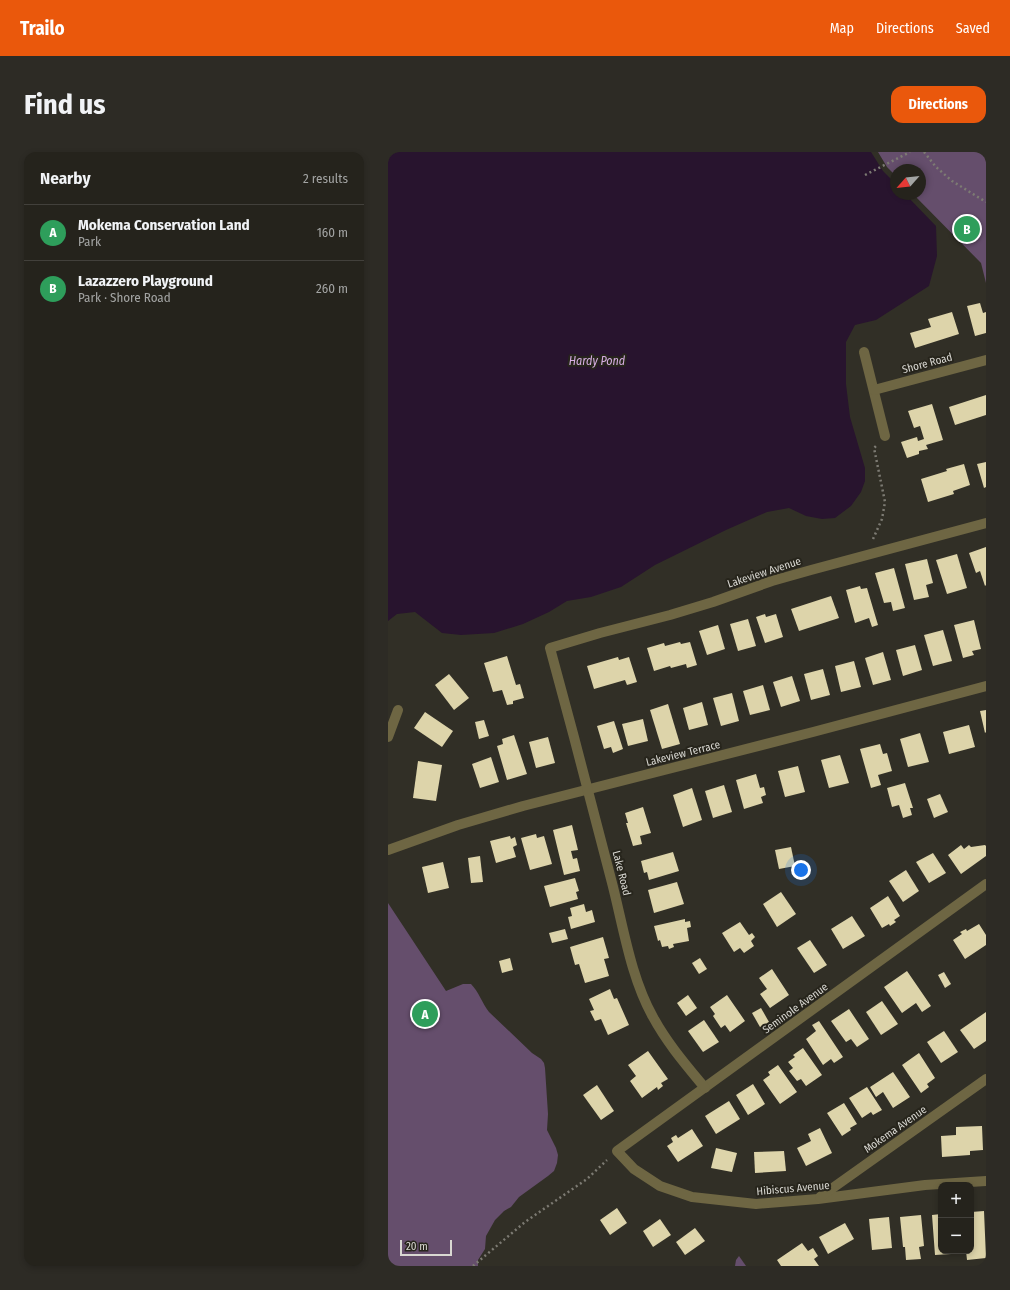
<!DOCTYPE html>
<meta charset="utf-8">
<style>
:root{--surface:#25231c;--page:#2d2b25;--text:#f1f3f6;--muted:#a3a4a3;--line:#42403b;--accent:#ea580c}
body{margin:0;font-family:"Fira Sans Condensed",sans-serif;background:var(--page);color:var(--text)}
.controls{position:absolute;right:12px;bottom:12px;display:grid;overflow:hidden;border-radius:8px;box-shadow:0 2px 6px #0003}
.controls button{width:36px;height:36px;display:grid;place-items:center;padding:0;border:0;border-bottom:1px solid var(--line);background:var(--surface);color:var(--text);font:20px sans-serif}
.compass{position:absolute;left:502px;top:12px;width:36px;height:36px;border-radius:50%;background:var(--surface);box-shadow:0 2px 6px #0003;rotate:243deg}
.scale{position:absolute;left:12px;bottom:10px;width:52px;box-sizing:border-box;padding-left:4px;border:2px solid #d9d8d2;border-top:0;font-size:11px;line-height:14px;white-space:nowrap;color:#d9d8d2;-webkit-text-stroke:3px #27251c;paint-order:stroke}
.you{position:absolute;left:413px;top:718px;width:14px;height:14px;margin:-10px;border:3px solid #fff;border-radius:50%;background:#1a73e8;box-shadow:0 0 0 6px #1a73e833}
.badge{display:grid;place-items:center;width:26px;height:26px;border-radius:50%;background:var(--accent);color:#fff;font-size:13px;font-weight:700}
.pin{position:absolute;translate:-50% -50%;border:2px solid #fff;box-shadow:0 1px 4px #0006}
.list{margin:0;padding:0;list-style:none}
h2{display:flex;justify-content:space-between;align-items:center;height:52px;margin:0;padding:0 16px;font-size:17px}
h2 small{font-size:13px;font-weight:400;color:var(--muted)}
.list li{display:grid;grid-template-columns:26px 1fr auto;gap:12px;align-items:center;box-sizing:border-box;height:56px;padding:0 16px;border-top:1px solid var(--line)}
.list b{display:block;font-size:15px;white-space:nowrap}
.list p{margin:0;font-size:13px;white-space:nowrap;color:var(--muted)}
.list em{font-size:13px;font-style:normal;color:var(--muted)}
.map{position:relative;flex:none;width:598px;height:1114px;overflow:hidden;border-radius:12px}
header{display:flex;align-items:center;gap:24px;box-sizing:border-box;height:56px;padding:0 20px;background:var(--accent);color:#fff}
header strong{font-size:19px}
nav{display:flex;gap:22px;margin-inline-start:auto;font-size:14px}
.intro{display:flex;align-items:center;justify-content:space-between;box-sizing:border-box;height:96px;padding:0 24px}
h1{margin:0;font-size:28px}
.button{padding:10px 18px;border-radius:12px;background:var(--accent);color:#fff;font-size:14px;font-weight:700}
main{display:flex;gap:24px;padding:0 24px}
aside{flex:1;background:var(--surface);border-radius:12px;box-shadow:0 2px 6px #0003}
.map>svg:first-child{display:block}
</style>
<header>
<strong>Trailo</strong>
<nav><a>Map</a><a>Directions</a><a>Saved</a></nav>
</header>
<div class="intro"><h1>Find us</h1><a class="button">Directions</a></div>
<main>
<aside>
<h2>Nearby<small>2 results</small></h2>
<ul class="list">
<li><span class="badge" style="background:#2e9e5b">A</span><div><b>Mokema Conservation Land</b><p>Park</p></div><em>160 m</em></li>
<li><span class="badge" style="background:#2e9e5b">B</span><div><b>Lazazzero Playground</b><p>Park · Shore Road</p></div><em>260 m</em></li>
</ul>
</aside>
<div class="map">
<svg width="598" height="1114" viewBox="0 0 598 1114">
<rect width="100%" height="100%" fill="#312f26"/>
<g fill="#654e6c">
<polygon points="490,0 598,0 598,131 593,111 525,42 532,42 532,18 508,18 508,24 499,15"/>
<path d="M0,751l58,88 17,-7h8c8,8 11,19 18,28l43,41 9,6 3,4 1,5 3,46 -1,16 9,18 2,7 -1,8 -3,8 -6,5 -29,21 -8,10 -7,4 -9,9 -9,16 -1,13 -7,11v6h-90z"/>
<polygon points="351,1104 358,1114 347,1114 348,1108"/>
</g>
<polygon fill="#28142e" points="0,0 483,0 495,19 508,32 508,42 517,42 548,74 549,104 541,134 488,168 467,173 458,190 458,232 462,265 477,316 477,329 473,340 463,354 447,366 434,367 418,364 401,356 379,360 338,378 267,413 233,435 203,445 179,449 161,460 135,472 106,481 73,483 54,481 27,460 9,462 0,469"/>
<g fill="#ddd4aa">
<polygon points="592,151 595,161 598,160 598,181 587,184 579,154"/>
<polygon points="564,160 571,182 527,196 522,181 543,175 540,167"/>
<polygon points="598,243 598,263 567,273 561,255"/>
<polygon points="544,252 555,288 538,293 540,297 531,299 531,302 519,306 513,290 529,285 530,289 536,287 532,274 526,276 520,259"/>
<polygon points="598,310 598,335 596,336 589,312"/>
<polygon points="576,312 582,333 565,339 566,342 540,350 533,327 559,319 558,317"/>
<polygon points="598,395 598,433 597,434 592,419 588,421 581,401"/>
<polygon points="569,402 579,436 559,442 548,408"/>
<polygon points="539,407 545,431 538,433 541,445 526,448 517,412"/>
<polygon points="506,416 517,456 505,459 503,450 496,451 487,421"/>
<polygon points="472,434 473,437 479,436 490,473 484,475 481,466 467,471 458,438"/>
<polygon points="443,444 451,466 411,479 403,457"/>
<polygon points="377,462 378,465 388,462 395,485 377,491 368,465"/>
<polygon points="360,467 368,494 350,499 342,472"/>
<polygon points="586,468 593,497 584,499 586,503 575,506 566,473"/>
<polygon points="330,473 337,497 319,503 311,479"/>
<polygon points="555,478 564,509 545,514 536,483"/>
<polygon points="292,490 293,492 302,490 309,513 299,516 298,512 283,516 282,514 266,519 259,496 276,491 277,494"/>
<polygon points="527,493 534,518 515,524 508,498"/>
<polygon points="495,500 503,528 485,533 477,506"/>
<polygon points="119,504 128,533 132,532 136,546 125,549 125,552 119,553 114,538 105,540 96,511"/>
<polygon points="230,505 231,508 241,505 249,530 239,533 237,528 206,537 199,514"/>
<polygon points="466,509 473,535 453,540 447,514"/>
<polygon points="435,517 442,543 423,548 416,522"/>
<polygon points="61,522 81,546 66,558 47,533"/>
<polygon points="404,524 412,549 393,555 385,530"/>
<polygon points="375,533 382,558 362,563 355,539"/>
<polygon points="344,541 351,569 333,574 325,546"/>
<polygon points="314,550 320,573 301,578 295,556"/>
<polygon points="280,552 292,592 274,597 262,558"/>
<polygon points="598,558 598,580 597,581 592,559"/>
<polygon points="37,560 65,579 54,595 26,576"/>
<polygon points="255,567 260,589 240,594 234,572"/>
<polygon points="96,568 101,584 91,587 87,570"/>
<polygon points="226,569 235,597 225,601 223,595 216,597 209,574"/>
<polygon points="581,573 587,595 561,602 555,580"/>
<polygon points="532,581 541,610 520,615 512,587"/>
<polygon points="126,583 139,622 119,628 109,594 115,592 114,587"/>
<polygon points="160,585 167,611 148,616 141,590"/>
<polygon points="492,592 495,602 499,601 504,619 490,623 493,633 483,636 472,597"/>
<polygon points="452,603 461,631 441,636 433,608"/>
<polygon points="103,605 111,630 92,636 84,612"/>
<polygon points="30,609 54,613 48,649 25,646"/>
<polygon points="410,614 417,640 397,645 390,619"/>
<polygon points="368,622 372,636 376,635 378,643 373,645 375,651 356,657 348,628"/>
<polygon points="517,631 525,656 522,656 524,663 515,666 511,653 504,655 499,636"/>
<polygon points="336,633 344,660 325,666 317,639"/>
<polygon points="304,636 314,668 295,675 285,643"/>
<polygon points="552,642 560,660 546,666 539,647"/>
<polygon points="255,655 263,681 252,684 254,692 245,694 238,671 240,671 237,661"/>
<polygon points="184,673 190,698 183,699 185,707 189,706 192,719 176,723 165,678"/>
<polygon points="148,682 149,686 156,684 164,712 142,718 133,686"/>
<polygon points="122,684 123,687 127,685 129,693 125,695 128,705 108,711 102,689"/>
<polygon points="573,693 576,697 581,693 583,695 597,693 598,694 598,704 573,722 560,703"/>
<polygon points="403,695 407,714 391,717 387,698"/>
<polygon points="285,700 291,719 261,728 259,720 256,721 253,709"/>
<polygon points="545,701 558,721 541,731 528,710"/>
<polygon points="92,704 95,730 83,731 80,706"/>
<polygon points="55,710 61,736 40,741 34,715"/>
<polygon points="518,718 531,739 515,750 501,729"/>
<polygon points="187,726 191,739 188,740 190,747 162,755 156,734"/>
<polygon points="289,730 296,752 266,761 260,738"/>
<polygon points="393,740 408,762 389,775 375,752"/>
<polygon points="500,744 512,764 506,768 508,770 502,774 501,772 494,776 482,756"/>
<polygon points="196,752 198,760 204,758 207,770 183,777 180,765 184,764 182,756"/>
<polygon points="464,764 477,784 455,797 443,777"/>
<polygon points="297,767 297,770 302,769 303,775 299,776 301,789 285,792 286,795 281,797 280,794 274,795 272,788 270,789 266,774"/>
<polygon points="352,770 361,783 364,781 367,785 363,789 366,794 356,801 352,796 346,800 334,781"/>
<polygon points="591,772 598,783 598,793 577,807 565,788 574,782 572,780 578,777 579,779"/>
<polygon points="177,777 180,787 164,791 161,781"/>
<polygon points="215,785 221,806 216,807 221,824 197,831 191,812 187,813 182,795"/>
<polygon points="422,788 439,813 426,821 409,796"/>
<polygon points="122,806 125,818 114,821 111,809"/>
<polygon points="312,806 319,817 311,822 304,811"/>
<polygon points="384,817 401,843 382,856 372,842 379,837 371,826"/>
<polygon points="519,819 543,854 534,860 528,851 514,861 496,835"/>
<polygon points="556,820 563,832 557,836 550,823"/>
<polygon points="222,837 226,847 229,846 241,873 220,883 213,867 207,869 202,859 206,858 201,847"/>
<polygon points="300,843 309,856 298,864 289,851"/>
<polygon points="339,843 357,869 342,880 337,873 333,876 325,864 327,862 322,855"/>
<polygon points="494,849 510,872 493,883 478,860"/>
<polygon points="373,856 381,870 372,875 364,861"/>
<polygon points="461,857 481,887 469,895 463,887 458,890 443,869"/>
<polygon points="598,860 598,889 586,897 572,878"/>
<polygon points="316,868 331,890 315,900 300,879"/>
<polygon points="431,869 455,905 446,911 443,907 435,913 418,887 428,879 424,873"/>
<polygon points="556,879 570,900 553,911 539,890"/>
<polygon points="415,896 434,923 418,934 413,927 409,929 401,919 405,916 400,910 407,905 405,903"/>
<polygon points="260,899 280,927 273,931 275,934 270,938 269,935 254,946 242,929 248,924 240,913"/>
<polygon points="531,901 547,926 539,932 541,935 533,941 514,913"/>
<polygon points="390,913 409,940 392,952 375,928 382,923 380,920"/>
<polygon points="505,920 522,945 505,956 495,940 488,945 482,935"/>
<polygon points="365,932 377,952 360,963 348,943"/>
<polygon points="209,933 226,959 213,968 195,943"/>
<polygon points="479,935 494,958 485,963 483,960 474,966 461,946"/>
<polygon points="341,949 352,967 328,982 317,964"/>
<polygon points="456,951 469,972 462,976 463,978 454,984 439,961"/>
<polygon points="594,974 595,998 582,999 582,1003 554,1005 553,984 568,983 568,975"/>
<polygon points="432,976 444,1001 418,1014 409,996 423,989 420,982"/>
<polygon points="304,977 315,994 290,1010 279,994 285,990 283,986 288,983 290,986"/>
<polygon points="328,996 349,1001 344,1020 323,1016"/>
<polygon points="396,999 398,1019 367,1021 366,1000"/>
<polygon points="229,1056 239,1071 222,1083 212,1068"/>
<polygon points="596,1059 598,1106 579,1108 578,1099 583,1099 583,1060"/>
<polygon points="553,1062 553,1099 563,1099 563,1102 547,1103 544,1063"/>
<polygon points="533,1063 536,1094 531,1095 533,1107 518,1108 517,1095 515,1095 512,1065"/>
<polygon points="501,1065 504,1096 484,1098 481,1067"/>
<polygon points="272,1067 283,1083 265,1095 255,1079"/>
<polygon points="457,1071 466,1087 440,1102 431,1085"/>
<polygon points="307,1076 317,1089 297,1103 288,1090"/>
<polygon points="414,1091 420,1099 425,1096 430,1104 426,1107 431,1114 393,1114 389,1108"/>
</g>
<g fill="none" stroke-linecap="round" stroke-linejoin="round">
<g stroke="#7d7b73" stroke-width="2.5" stroke-dasharray="2 3" stroke-linecap="butt">
<polyline points="536,0 548,15 564,29 598,50"/>
<polyline points="477,23 522,0"/>
<polyline points="485,387 494,367 497,350 486,296 489,293"/>
<polyline points="85,1114 137,1070 199,1027 219,1008"/>
</g>
<g stroke="#6e6643" stroke-width="10">
<polyline points="476,200 497,284"/>
<polyline points="486,238 598,208"/>
<polyline points="0,585 10,558"/>
<polyline points="0,698 70,673 135,654 425,580 598,534"/>
<polyline points="598,732 229,999 246,1017 272,1034 304,1045 368,1052 430,1047 537,1033 598,1029"/>
<path d="M317,936c-19,-23 -38,-45 -52,-71 -23,-41 -30,-93 -42,-138 -20,-78 -40,-154 -61,-231l50,-15 70,-18 43,-13 59,-21 39,-11 175,-47"/>
<polyline points="432,1045 598,927"/>
</g>
</g>
<g text-anchor="middle" stroke-width="4" stroke-linejoin="round" paint-order="stroke">
<g font-size="11" fill="#d9d8d2" stroke="#27251c">
<text transform="translate(539 211) rotate(-15)" y="4">Shore Road</text>
<text transform="translate(376 420) rotate(-18)" y="4">Lakeview Avenue</text>
<text transform="translate(295 601) rotate(-14)" y="4">Lakeview Terrace</text>
<text transform="translate(234 721) rotate(76)" y="4">Lake Road</text>
<text transform="translate(407 856) rotate(-36)" y="4">Seminole Avenue</text>
<text transform="translate(507 977) rotate(-35)" y="4">Mokema Avenue</text>
<text transform="translate(405 1036) rotate(-5)" y="4">Hibiscus Avenue</text>
</g>
<g font-size="12" font-style="italic" fill="#d7aee3" stroke="#27251c">
<text x="209" y="213">Hardy Pond</text>
</g>
</g>
</svg>
<div class="controls">
<button>+</button>
<button>−</button>
</div>
<svg class="compass" viewBox="-18 -18 36 36"><path d="M0-13l5 13h-10z" fill="#e53935"/><path d="M0 13l5-13h-10z" fill="#a3a4a3"/></svg>
<div class="scale">20 m</div>
<div class="you"></div>
<div class="pin badge" style="left:37px;top:862px;background:#2e9e5b">A</div>
<div class="pin badge" style="left:579px;top:77px;background:#2e9e5b">B</div>
</div>
</main>
